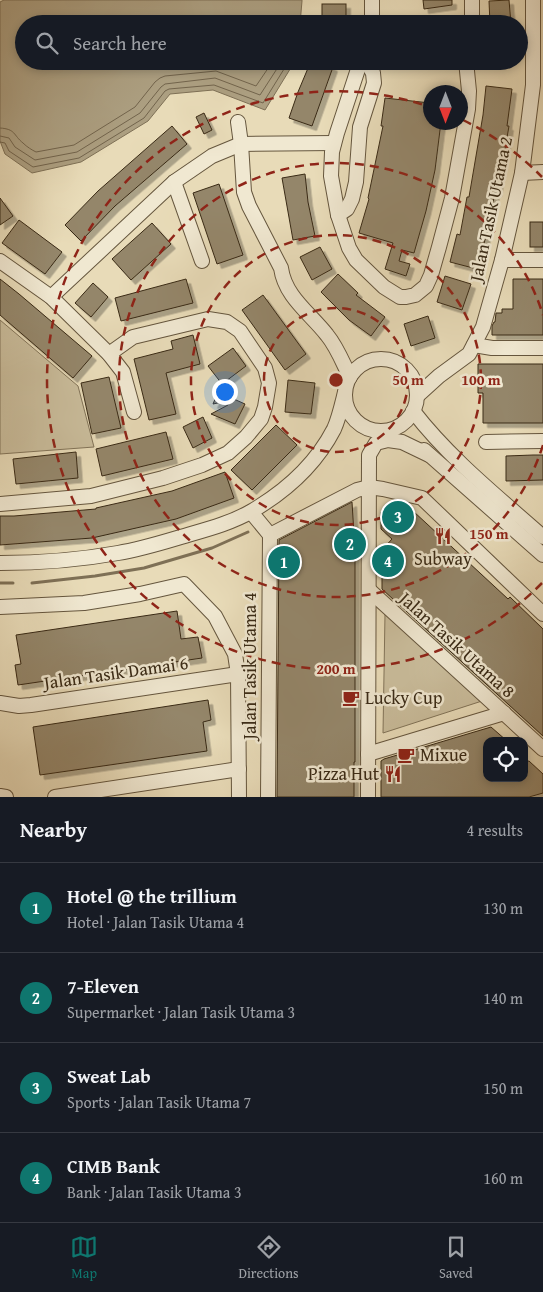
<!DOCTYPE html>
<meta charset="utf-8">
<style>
:root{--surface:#171b24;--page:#20242c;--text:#f1f3f6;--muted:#9ea1a6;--line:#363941;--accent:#0f766e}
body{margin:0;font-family:"Gentium Book Plus",serif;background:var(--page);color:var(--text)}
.controls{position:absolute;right:15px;bottom:15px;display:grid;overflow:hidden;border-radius:10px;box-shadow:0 2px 8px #0003}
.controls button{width:45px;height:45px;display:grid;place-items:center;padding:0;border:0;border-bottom:1px solid var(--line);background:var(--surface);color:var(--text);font:25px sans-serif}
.compass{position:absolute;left:423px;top:85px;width:45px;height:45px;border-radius:50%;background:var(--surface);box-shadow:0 2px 8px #0003;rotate:180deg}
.you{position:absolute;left:224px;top:391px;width:18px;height:18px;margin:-12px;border:4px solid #fff;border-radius:50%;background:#1a73e8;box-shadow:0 0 0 8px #1a73e833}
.badge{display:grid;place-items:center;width:32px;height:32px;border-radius:50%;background:var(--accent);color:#fff;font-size:16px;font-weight:700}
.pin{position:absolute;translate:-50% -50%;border:2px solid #fff;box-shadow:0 1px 5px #0006}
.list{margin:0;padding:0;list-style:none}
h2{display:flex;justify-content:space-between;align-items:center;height:65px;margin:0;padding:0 20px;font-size:21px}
h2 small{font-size:16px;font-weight:400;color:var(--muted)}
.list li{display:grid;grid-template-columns:32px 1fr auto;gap:15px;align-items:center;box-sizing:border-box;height:90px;padding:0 20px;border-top:1px solid var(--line)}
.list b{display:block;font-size:19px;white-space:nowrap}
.list p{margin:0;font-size:16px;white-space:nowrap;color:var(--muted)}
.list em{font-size:16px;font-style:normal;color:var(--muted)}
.icon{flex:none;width:28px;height:28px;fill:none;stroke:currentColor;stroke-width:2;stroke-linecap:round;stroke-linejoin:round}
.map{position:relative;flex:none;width:543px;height:797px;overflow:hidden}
.search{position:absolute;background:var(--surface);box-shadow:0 2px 8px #0003;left:15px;right:15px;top:15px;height:55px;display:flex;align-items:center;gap:12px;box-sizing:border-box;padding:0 18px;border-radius:28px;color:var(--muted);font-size:19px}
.sheet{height:425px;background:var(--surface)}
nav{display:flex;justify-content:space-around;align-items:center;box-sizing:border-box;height:70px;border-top:1px solid var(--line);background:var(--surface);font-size:14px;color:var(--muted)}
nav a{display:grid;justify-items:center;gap:2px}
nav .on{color:var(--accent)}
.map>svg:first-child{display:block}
</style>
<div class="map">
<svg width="543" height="797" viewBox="0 0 543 797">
<defs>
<filter id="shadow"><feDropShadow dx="4.5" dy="4.5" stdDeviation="0" flood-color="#0004"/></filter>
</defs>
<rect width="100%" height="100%" fill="#e8dbb8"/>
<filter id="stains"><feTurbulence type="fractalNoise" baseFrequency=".004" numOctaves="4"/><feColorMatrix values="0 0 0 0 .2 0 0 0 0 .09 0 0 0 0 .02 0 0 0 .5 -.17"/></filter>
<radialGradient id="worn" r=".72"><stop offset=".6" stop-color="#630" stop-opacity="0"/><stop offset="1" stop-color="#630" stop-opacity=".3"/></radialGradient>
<g fill="#cabd9c" stroke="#827459">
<polygon points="0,320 78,386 94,447 0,454"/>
<polygon points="385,614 482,701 383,733"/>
</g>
<polygon fill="#ac9f81" stroke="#7e7056" points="4,0 302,0 302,1 300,24 24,24 24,61 295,61 265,110 213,90 170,94 148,121 81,162 32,173 5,154 0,141 0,2"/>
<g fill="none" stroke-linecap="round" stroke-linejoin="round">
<g stroke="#72644c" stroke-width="1">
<path d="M0,128c16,1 13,7 23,15 4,4 9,7 13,9l38,-7 61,-38 20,-25 5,-4 5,-2 51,-5 40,15 17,-25"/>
<polyline points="0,136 9,138 15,147 35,160 77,152 140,113 161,87 165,84 215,78 260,95 282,61"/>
<polyline points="0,142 5,143 9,151 33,167 79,158 144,118 165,91 169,89 214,85 263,103 289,61"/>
</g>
<g stroke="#7e7056" stroke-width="3">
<polyline points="0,583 13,583"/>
<polyline points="32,583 95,576 144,568 212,548 248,532"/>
</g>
</g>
<g fill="#94866a" stroke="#392a16" filter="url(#shadow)">
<polygon points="423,0 452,0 452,5 424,9"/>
<polygon points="509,0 511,24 490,24 489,1"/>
<rect x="322" y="4" width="24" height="20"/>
<polygon points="311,61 319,61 333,67 312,126 289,118 298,92"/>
<polygon points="486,86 512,89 507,126 509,126 504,155 503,155 497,192 495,192 488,229 477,269 450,262 457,234 460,235 467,197 469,197 483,115"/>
<polygon points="385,98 430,103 430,122 441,122 435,170 426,211 414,253 402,250 399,261 410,264 406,276 385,269 393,243 359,233 369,199 368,198 383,126 381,126"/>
<polygon points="204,113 212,130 204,134 196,117"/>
<polygon points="172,126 187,144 115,206 81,241 65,225 98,191"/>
<polygon points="305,174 308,202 315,236 293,240 282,178"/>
<polygon points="219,184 243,255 217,264 193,193"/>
<polygon points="0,198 13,216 0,225"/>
<polygon points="19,220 62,252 45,274 2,243"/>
<rect x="530" y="222" width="13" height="25"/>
<polygon points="152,223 171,244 131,280 112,259"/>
<polygon points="320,247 332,269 312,280 300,257"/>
<polygon points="338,274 358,293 356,295 385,317 371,336 349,320 321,292"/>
<polygon points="445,276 471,284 462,310 437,302"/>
<polygon points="0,279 19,294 92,356 73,378 0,315"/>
<polygon points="186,279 193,303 121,321 115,298"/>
<polygon points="513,279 543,279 543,335 492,335 492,326 494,322 495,322 496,313 502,313 502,309 513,309"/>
<polygon points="93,283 108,297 91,317 75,303"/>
<polygon points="263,295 306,354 285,370 242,310"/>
<polygon points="428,316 435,338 411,346 404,324"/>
<polygon points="193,335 200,364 166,373 176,414 149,420 134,359 173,349 171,341"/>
<polygon points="233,348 246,366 222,384 208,366"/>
<polygon points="478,364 543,364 543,423 483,423 483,393 478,393"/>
<polygon points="109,377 121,428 92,434 81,383"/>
<polygon points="288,380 315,383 311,414 285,412"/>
<polygon points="218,392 245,404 235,424 211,414 228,405 227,401 213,404"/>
<polygon points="203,417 212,438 193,448 183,427"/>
<polygon points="276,425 297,445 252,490 231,470"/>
<polygon points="166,432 173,459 102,476 96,449"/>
<polygon points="76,452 78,478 16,484 13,459"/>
<polygon points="533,455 543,455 543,480 506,481 506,456"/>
<polygon points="225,472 234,498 176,519 92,538 0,545 0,516 14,516 96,509 96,508 172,491"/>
<polygon points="352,502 355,550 355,762 354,762 354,797 277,797 279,540"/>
<polygon points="387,506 413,511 508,599 510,597 543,629 543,736 382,589 382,550 392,539 381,529 381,512"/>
<polygon points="177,611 181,639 198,637 202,658 18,685 15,665 21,664 16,635"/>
<polygon points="208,700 211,720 203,722 207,751 40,775 33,727"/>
<polygon points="491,727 507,741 487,741 487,778 524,778 524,762 529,761 543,774 543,793 529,797 381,797 381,761 384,759"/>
</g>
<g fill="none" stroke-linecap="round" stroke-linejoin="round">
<g stroke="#65563e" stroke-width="16">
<g id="minor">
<polyline points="372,24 372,0"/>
<polyline points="472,24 472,0"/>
<polyline points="360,63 337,133 332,152 331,176 338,215 349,248 356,260 384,287 400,297 406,297 415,295 426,286 431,275 439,247 452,198 468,109 469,91 466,61"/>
<path d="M238,122l3,22 3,48 5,14 32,62c4,29 29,45 46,67 10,12 16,28 23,42"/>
<polyline points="522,173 543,172"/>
<polyline points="174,182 202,261"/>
<polyline points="338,215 347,209 352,199 356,182 360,127 374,83 373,73 368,64"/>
<polyline points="502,260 543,260"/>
<polyline points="0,261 51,297 109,354 123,372 134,412"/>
<polyline points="51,297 174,182 212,156 241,144 334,143"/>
<polyline points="474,345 492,348 543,348"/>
<circle cx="381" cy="395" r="36"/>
<polyline points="417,396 439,376 469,354 483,327 502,260 522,173 533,85 533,0"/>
<path d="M413,411c37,48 85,86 130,126"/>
<polyline points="486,442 543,441"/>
<polyline points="424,450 543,555"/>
<polyline points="0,504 91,496 163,478 202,465 228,453 246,437 261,419 265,407 269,383 265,368 240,331 227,322 208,319 133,337 109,354"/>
<polyline points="251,512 270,535 268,797"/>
<polyline points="270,535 357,490 369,487 383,489 422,498 543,614"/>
<path d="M0,563c39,0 79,-3 118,-10 25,-4 49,-12 73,-19 21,-6 42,-12 61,-23 34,-20 64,-47 82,-82 5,-11 8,-25 11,-37"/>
<polyline points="369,590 447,661 543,749"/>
<polyline points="0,607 84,603 140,594 184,584 215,616 235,654 238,674 239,797"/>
<polyline points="0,703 19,706 31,705 238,674"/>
<polyline points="368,754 504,713"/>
<polyline points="0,796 6,797"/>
<polyline points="55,797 239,769"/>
<polyline points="368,797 369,455 376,443 388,440 402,442 429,455"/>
</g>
</g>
<use href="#minor" stroke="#f0e8d1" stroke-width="14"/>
</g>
<g fill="none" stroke="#8f2418" stroke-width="2.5" stroke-dasharray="9 6">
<circle cx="336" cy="380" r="72"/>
<circle cx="336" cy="380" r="145"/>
<path d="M543 445A217 217 0 1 1 543 315"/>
<path d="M542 583A289 289 0 1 1 430 107M463 120A289 289 0 0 1 542 177"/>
</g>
<defs>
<g id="restaurant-bare" transform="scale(1.35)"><path d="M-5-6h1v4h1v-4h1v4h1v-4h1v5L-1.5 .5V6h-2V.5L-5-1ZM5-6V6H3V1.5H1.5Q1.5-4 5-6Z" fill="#8f2418" stroke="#f0e8d1" stroke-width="2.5" paint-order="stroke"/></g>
<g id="cafe-bare" transform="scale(1.35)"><path d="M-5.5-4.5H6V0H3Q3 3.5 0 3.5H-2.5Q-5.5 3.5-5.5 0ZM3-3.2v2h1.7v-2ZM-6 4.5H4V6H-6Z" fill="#8f2418" stroke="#f0e8d1" stroke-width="2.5" paint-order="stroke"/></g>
</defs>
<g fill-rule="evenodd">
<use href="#restaurant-bare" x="443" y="536"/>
<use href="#cafe-bare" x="351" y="698"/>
<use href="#cafe-bare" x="406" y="755"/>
<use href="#restaurant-bare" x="393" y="774"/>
</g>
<g text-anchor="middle" stroke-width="5" stroke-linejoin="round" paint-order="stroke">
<g font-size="18" fill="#392a16" stroke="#f0e8d1">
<text transform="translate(491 209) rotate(-78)" y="6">Jalan Tasik Utama 2</text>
<text transform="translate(457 645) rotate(42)" y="6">Jalan Tasik Utama 8</text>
<text transform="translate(250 666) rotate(-90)" y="6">Jalan Tasik Utama 4</text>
<text transform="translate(116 673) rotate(-8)" y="6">Jalan Tasik Damai 6</text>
</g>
<g font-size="18" fill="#392a16" stroke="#f0e8d1" text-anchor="start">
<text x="443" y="565" text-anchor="middle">Subway</text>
<text x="365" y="704">Lucky Cup</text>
<text x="420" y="761">Mixue</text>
<text x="379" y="780" text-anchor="end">Pizza Hut</text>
</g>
</g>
<circle cx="336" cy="380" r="8" fill="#8f2418" stroke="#f0e8d1" stroke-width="2.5"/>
<g font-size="15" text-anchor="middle" font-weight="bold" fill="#8f2418" stroke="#f0e8d1" stroke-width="5" stroke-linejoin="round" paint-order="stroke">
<text x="408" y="385">50 m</text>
<text x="481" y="385">100 m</text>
<text x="489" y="539">150 m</text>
<text x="336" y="674">200 m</text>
</g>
<rect width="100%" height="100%" filter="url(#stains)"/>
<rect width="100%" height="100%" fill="url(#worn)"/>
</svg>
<div class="controls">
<button><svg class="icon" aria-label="locate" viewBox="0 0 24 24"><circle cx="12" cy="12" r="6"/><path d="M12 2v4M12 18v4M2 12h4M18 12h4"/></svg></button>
</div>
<svg class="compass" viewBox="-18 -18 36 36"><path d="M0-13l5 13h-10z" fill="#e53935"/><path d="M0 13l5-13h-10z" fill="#9ea1a6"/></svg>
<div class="you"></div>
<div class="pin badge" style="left:284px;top:562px">1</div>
<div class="pin badge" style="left:350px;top:544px">2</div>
<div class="pin badge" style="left:398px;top:517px">3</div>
<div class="pin badge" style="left:388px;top:561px">4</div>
<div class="search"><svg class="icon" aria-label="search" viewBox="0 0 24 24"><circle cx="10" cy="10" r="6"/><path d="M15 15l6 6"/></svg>Search here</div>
</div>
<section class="sheet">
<h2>Nearby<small>4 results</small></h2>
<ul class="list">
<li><span class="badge">1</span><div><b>Hotel @ the trillium</b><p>Hotel · Jalan Tasik Utama 4</p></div><em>130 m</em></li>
<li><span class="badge">2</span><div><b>7-Eleven</b><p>Supermarket · Jalan Tasik Utama 3</p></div><em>140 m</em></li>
<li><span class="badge">3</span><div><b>Sweat Lab</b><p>Sports · Jalan Tasik Utama 7</p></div><em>150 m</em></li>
<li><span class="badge">4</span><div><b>CIMB Bank</b><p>Bank · Jalan Tasik Utama 3</p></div><em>160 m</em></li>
</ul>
</section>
<nav>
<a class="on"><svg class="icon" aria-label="map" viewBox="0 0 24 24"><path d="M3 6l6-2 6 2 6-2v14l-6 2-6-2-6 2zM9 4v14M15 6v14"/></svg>Map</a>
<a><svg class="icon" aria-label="directions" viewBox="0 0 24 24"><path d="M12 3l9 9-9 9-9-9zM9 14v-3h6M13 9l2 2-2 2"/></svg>Directions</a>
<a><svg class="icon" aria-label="saved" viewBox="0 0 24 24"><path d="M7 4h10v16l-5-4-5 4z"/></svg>Saved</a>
</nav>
